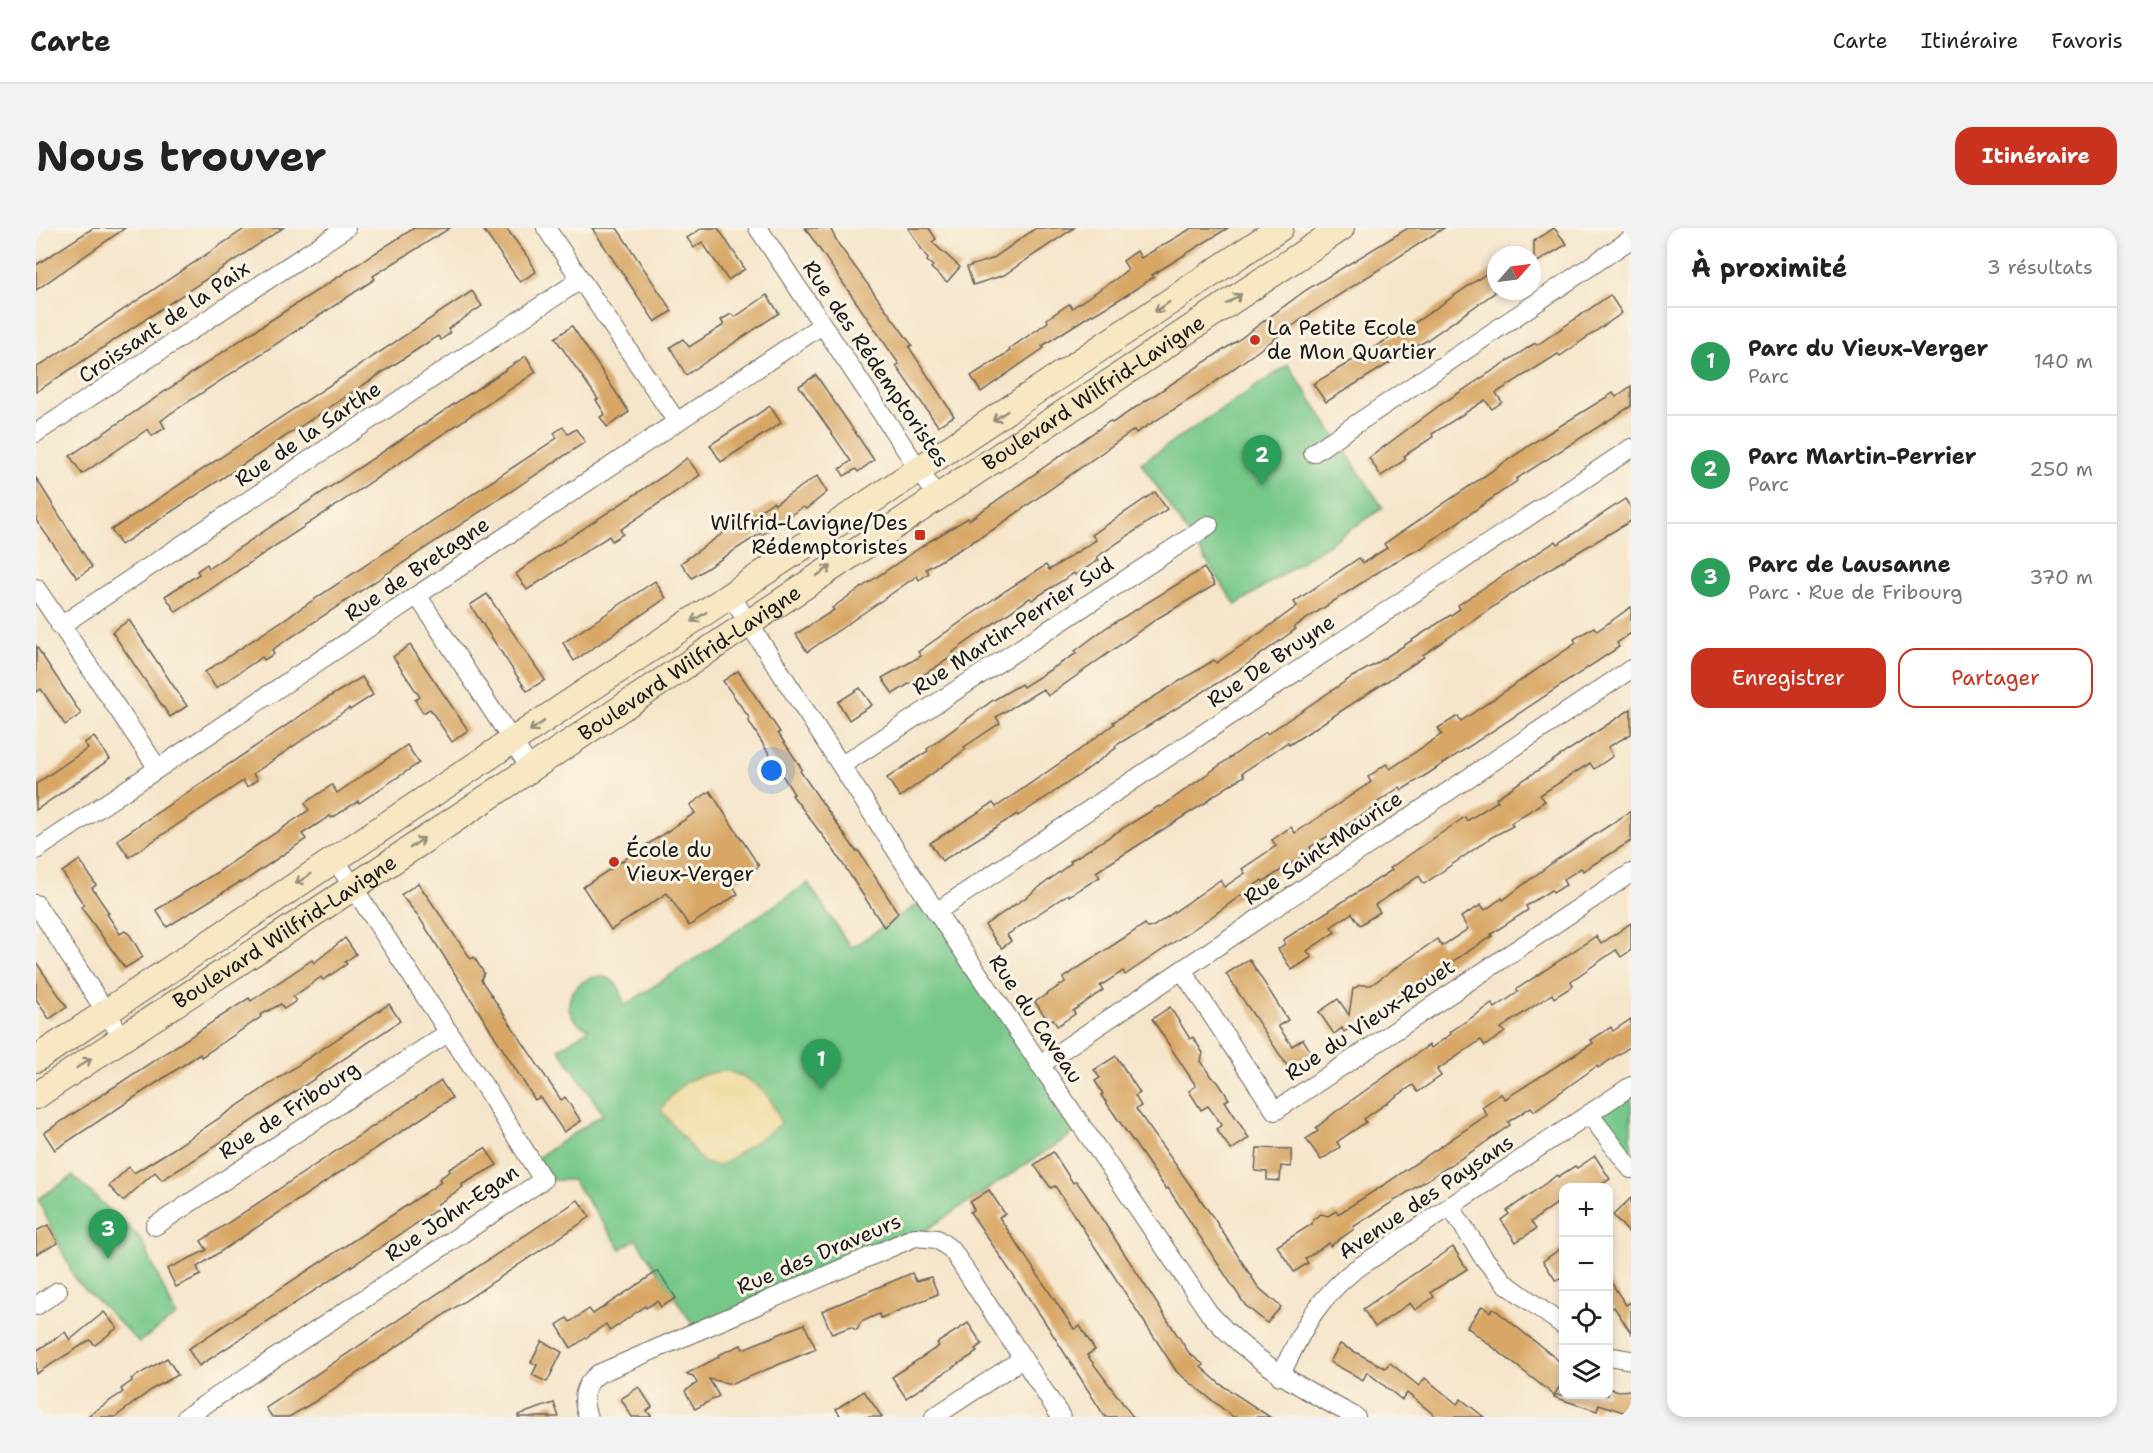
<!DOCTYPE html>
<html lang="fr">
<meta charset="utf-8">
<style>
:root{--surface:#fff;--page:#f2f2f2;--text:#222;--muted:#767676;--line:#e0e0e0;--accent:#c8321e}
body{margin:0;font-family:"Shantell Sans",sans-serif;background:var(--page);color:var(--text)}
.controls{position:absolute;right:18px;bottom:18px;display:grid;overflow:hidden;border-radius:12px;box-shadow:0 3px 9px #0003}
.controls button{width:54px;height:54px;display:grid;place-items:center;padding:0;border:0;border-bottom:2px solid var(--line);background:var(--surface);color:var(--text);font:30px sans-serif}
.compass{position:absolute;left:1451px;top:18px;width:54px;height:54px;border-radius:50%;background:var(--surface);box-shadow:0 3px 9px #0003;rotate:62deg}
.you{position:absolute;left:736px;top:543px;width:21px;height:21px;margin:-15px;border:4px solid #fff;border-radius:50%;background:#1a73e8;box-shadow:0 0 0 9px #1a73e833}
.badge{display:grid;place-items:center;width:39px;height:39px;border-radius:50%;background:var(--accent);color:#fff;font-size:20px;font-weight:700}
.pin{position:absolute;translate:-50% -50px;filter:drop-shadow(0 2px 3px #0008)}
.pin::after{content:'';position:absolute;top:32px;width:21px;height:18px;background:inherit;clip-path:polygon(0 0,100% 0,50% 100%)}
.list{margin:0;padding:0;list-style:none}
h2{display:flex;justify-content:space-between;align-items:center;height:78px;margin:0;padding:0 24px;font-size:26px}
h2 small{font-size:20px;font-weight:400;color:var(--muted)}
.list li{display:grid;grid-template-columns:39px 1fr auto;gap:18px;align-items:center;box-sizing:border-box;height:108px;padding:0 24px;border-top:2px solid var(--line)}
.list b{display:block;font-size:22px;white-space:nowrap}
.list p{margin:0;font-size:20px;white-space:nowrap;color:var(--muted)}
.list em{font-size:20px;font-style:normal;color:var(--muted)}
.actions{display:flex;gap:12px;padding:18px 24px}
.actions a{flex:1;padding:14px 0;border:2px solid var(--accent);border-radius:18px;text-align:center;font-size:21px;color:var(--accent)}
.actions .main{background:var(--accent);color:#fff}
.icon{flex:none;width:33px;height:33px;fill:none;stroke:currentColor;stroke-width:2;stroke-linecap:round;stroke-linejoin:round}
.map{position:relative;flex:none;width:1595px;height:1189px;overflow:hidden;border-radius:18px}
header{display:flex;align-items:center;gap:36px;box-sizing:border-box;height:84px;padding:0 30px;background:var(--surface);border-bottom:2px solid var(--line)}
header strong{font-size:28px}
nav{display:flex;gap:33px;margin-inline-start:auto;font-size:21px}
.intro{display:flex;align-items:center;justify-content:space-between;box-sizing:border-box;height:144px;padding:0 36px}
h1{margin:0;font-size:42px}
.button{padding:15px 27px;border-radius:18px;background:var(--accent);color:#fff;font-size:21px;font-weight:700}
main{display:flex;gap:36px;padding:0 36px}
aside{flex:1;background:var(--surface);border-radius:18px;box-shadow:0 3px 9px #0003}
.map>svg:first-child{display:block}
</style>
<header>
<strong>Carte</strong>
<nav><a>Carte</a><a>Itinéraire</a><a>Favoris</a></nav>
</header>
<div class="intro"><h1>Nous trouver</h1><a class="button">Itinéraire</a></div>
<main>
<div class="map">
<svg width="1595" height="1189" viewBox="0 0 1595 1189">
<rect width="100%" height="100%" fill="#fcf5e5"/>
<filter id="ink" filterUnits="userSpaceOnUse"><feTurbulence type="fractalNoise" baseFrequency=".0167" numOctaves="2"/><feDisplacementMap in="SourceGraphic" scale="12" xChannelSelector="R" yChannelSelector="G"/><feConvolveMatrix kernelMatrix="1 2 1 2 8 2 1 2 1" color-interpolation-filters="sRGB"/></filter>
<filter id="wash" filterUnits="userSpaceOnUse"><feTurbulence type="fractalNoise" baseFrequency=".008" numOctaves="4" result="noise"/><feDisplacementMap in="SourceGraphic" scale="24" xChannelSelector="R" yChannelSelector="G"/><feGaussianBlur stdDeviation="1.35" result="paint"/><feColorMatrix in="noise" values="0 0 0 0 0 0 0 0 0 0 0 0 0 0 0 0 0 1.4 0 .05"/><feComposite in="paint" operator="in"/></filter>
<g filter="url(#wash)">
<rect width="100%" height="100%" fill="#f5e5ca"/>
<g fill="#76c889" stroke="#497252" stroke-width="1.5">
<polygon points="1252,137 1347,280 1200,377 1105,235"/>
<path d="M772,655l43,65 76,-50 156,229 -168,110 -218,94 -61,-92 -15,10 -48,-69h-30l-12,-18 72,-48 -44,-65 30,-20c-58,-26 27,-90 35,-23z"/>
<polygon points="1595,858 1595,941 1554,887"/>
<polygon points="37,948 105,1011 140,1088 103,1114 39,1051 2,971"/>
</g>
<path fill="#eeda9e" stroke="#857b5d" stroke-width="1.5" d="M691,843c30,9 45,23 54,53l-62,42 -15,-3 -43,-53c17,-27 34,-37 66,-39z"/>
<g id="blocks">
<g fill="#d8a766">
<polygon points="57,0 89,0 0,62 0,37"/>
<polygon points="210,0 247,0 0,164 0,140"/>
<polygon points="378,0 414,0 337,48 339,51 135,185 125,193 129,200 116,208 112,201 46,246 34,228 212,107"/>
<polygon points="446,0 470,0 494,32 500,44 484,54"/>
<polygon points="556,0 581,0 636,83 619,94"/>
<polygon points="666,0 682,0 709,41 692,52 666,14 658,20 651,10"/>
<polygon points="769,0 794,0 803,17 876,117 873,119 918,188 902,198 860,138 863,136"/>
<polygon points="872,0 893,0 900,11 896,14 924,39 911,54 895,40 897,38 891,33 892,31"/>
<polygon points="1000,0 1038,0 968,47 937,57 931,39 956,31"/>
<polygon points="1156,0 1192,0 1116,47 1118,49 1092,66 1057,87 1056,86 1006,118 1008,120 945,164 935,148 974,123 973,121 1012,94 1011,91 1033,76 1036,80 1081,50 1092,41 1087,33 1101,23 1105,30"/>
<polygon points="1372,0 1408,0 1273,86 1161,167 1100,205 1098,202 955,303 890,341 893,345 883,352 881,348 771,424 760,406 798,382 796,380 810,370 894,313 932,290 933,292 1074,193 1076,195 1201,113 1270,62"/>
<polygon points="1518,0 1531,16 1498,36 1498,13"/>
<polygon points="1460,39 1458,63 1461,63 1388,114 1290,174 1277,156 1377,96"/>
<polygon points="436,63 446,78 412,101 414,105 405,112 402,108 391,115 85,317 75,302"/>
<polygon points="731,67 743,85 650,147 634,119 647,111 653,119 688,97 685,92 695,86 699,89"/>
<polygon points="1574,67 1586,85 1524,128 1522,126 1460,165 1466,174 1456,181 1449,172 1396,206 1397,209 1368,228 1370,231 1345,248 1333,230 1404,177 1499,115 1501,117"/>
<polygon points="536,98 593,184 571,199 564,189 569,186 560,172 562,171 519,110"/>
<polygon points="490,128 500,144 140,384 129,368 163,346 161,343 171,336 173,340"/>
<polygon points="780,147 838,232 822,244 820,241 808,248 804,241 815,233 763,158"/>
<polygon points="1595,158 1595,178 1480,251 1481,253 1385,320 1353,337 1258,399 1260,401 1206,440 1079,518 1080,520 1045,546 982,588 981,586 906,633 894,615 957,575 960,579 1043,522 1078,496 1077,494 1178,432 1180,435 1227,403 1261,378 1258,374 1323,330 1327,335 1351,320 1348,316 1503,211 1577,165 1580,169"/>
<polygon points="734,178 745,195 685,234 674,217"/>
<polygon points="527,199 532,206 540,201 549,214 236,422 238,426 228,432 226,429 180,460 169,444 521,210 518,205"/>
<polygon points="651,230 664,247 584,302 587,306 576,313 573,308 491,362 480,346 493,336 629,247"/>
<polygon points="781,248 791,264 779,274 770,281 767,279 726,307 725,305 656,350 645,335 697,298 698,300 737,274 739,276"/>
<polygon points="0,250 56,339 41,350 0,292"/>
<polygon points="1119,264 1131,281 1061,329 1063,332 1039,347 1038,345 996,372 994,370 917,424 919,427 857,466 846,450 885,428 882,424 969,363 1010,337 1013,342 1060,312 1056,307"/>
<polygon points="1589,271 1595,280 1595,293 1508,344 1387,427 1388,429 1253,517 1252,514 1206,545 1208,548 1171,572 1172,573 1060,644 1064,649 1033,668 1032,666 971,707 975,713 966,720 961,715 949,697 992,668 1035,635 1034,633 1123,578 1124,580 1230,504 1231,506 1316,449 1338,437 1424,381 1422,377 1437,367 1520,313 1522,316"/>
<polygon points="1168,340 1179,357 1122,390 1012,468 1007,461 960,489 964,495 928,519 930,521 864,569 851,550 892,523 891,521 956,473 985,456 987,459 1041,425 1039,423 1071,399"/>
<polygon points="619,353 630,370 538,433 527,415"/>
<polygon points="451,366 509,452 491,463 434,377"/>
<polygon points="1595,379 1595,405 1581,415 1583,419 1393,545 1366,562 1364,559 1342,574 1343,577 1274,619 1276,622 1227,654 1226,652 1171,692 1089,747 1087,743 1064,758 1067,762 1037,783 1039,786 1021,798 1017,791 1012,793 999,774 1029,754 1027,750 1109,696 1112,700 1118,698 1184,652 1188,659 1209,645 1206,641 1240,618 1236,612 1255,599 1259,605 1335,554 1332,549 1350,536 1354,541 1406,506 1402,500 1422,488 1425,493 1540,415 1538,411 1558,399 1561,403"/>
<polygon points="93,392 151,478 134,489 76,404"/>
<polygon points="374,417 432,502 416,514 394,481 387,485 379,472 384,469 357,429"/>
<polygon points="0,418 45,486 29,497 5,461 0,464"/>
<polygon points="702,443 744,504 742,505 766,541 764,543 820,623 822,622 862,685 848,699 799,624 756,567 758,566 712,492 714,491 687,453"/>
<polygon points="326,449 337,467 314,482 313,480 217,546 221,552 211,559 207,553 93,629 81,612 285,474"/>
<polygon points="824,460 836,477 813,492 802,474"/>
<polygon points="1595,481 1595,506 1572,519 1577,528 1558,541 1554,535 1504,567 1509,573 1475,595 1477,598 1456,609 1388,656 1383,648 1339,677 1344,684 1324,697 1316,685 1295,699 1299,704 1271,723 1276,729 1256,742 1242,721 1249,716 1247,712 1356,642 1354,640 1429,589 1431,593 1462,573 1460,570"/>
<polygon points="58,509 74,531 0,582 0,556 52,520 48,515"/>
<polygon points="371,517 383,535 323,575 322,573 296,590 294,588 266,606 270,611 207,654 204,654 131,699 120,682 183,643 273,582 269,575 296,557 301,565"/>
<polygon points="674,563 723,638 696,656 702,666 653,698 631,665 575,702 547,659 659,585 654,577"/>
<polygon points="1595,583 1595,613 1547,643 1545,640 1527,652 1530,657 1517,665 1515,662 1490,678 1492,682 1455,706 1456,708 1308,804 1306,800 1298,806 1283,784 1302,771 1313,787 1317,761 1324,757 1335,757 1401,711 1406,718 1432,701 1425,689 1445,677 1449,682 1466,670 1467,672 1520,632"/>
<polygon points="44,632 60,657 56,660 73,685 71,686 84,706 89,703 94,707 107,729 89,740 45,679 48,677 26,644"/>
<polygon points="382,655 435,731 438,729 448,745 445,752 525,872 529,869 545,893 528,904 504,869 499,872 383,689 365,667"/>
<polygon points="1595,695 1595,722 1585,729 1580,722 1535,753 1537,758 1518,770 1516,766 1465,800 1469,804 1449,818 1445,812 1401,842 1405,848 1382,864 1377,857 1328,891 1330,894 1301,914 1304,919 1285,932 1270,911 1282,903 1280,900 1298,885 1393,817 1395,820 1415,806 1414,804 1456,776 1459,780 1482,764 1481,761 1560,708 1565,716"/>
<polygon points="309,710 320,726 309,734 311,736 287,752 285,749 257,769 260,773 248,781 245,776 224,787 225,789 165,829 164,826 19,922 8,905 213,770 215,773 276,732 278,735"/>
<polygon points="1213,731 1252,792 1242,798 1256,818 1267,811 1279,831 1256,845 1190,746"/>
<polygon points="0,734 31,779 13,791 0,771"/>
<polygon points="353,776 364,793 161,930 126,952 119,944 87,973 73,958 93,939 98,945 137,921"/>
<polygon points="1134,779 1154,811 1157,809 1167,825 1165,833 1175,849 1182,854 1193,871 1189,873 1213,910 1195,922 1180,901 1186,897 1172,878 1165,882 1153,863 1160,858 1116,791"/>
<polygon points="1595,791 1595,818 1562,840 1561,838 1498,883 1495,879 1472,894 1474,897 1440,921 1317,999 1318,1001 1294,1018 1293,1015 1269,1031 1272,1035 1258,1044 1241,1018 1276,996 1277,991 1285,986 1292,988 1300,983 1302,986 1346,958 1451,887 1446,879 1465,866 1469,871 1557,815 1555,812 1575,799 1577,803"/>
<polygon points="1080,828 1104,865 1099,868 1105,878 1100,881 1179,992 1222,1059 1245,1079 1231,1095 1209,1077 1132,960 1130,961 1065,867 1067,866 1059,853 1064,850 1058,842"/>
<polygon points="405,853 416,870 161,1039 165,1047 140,1059 131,1041 171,1022 165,1013"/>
<polygon points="449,920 461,937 425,957 427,959 402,976 404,979 368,1004 163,1138 152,1121 370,978 405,954 403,951 414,943 413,941"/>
<polygon points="1221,920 1255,921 1255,939 1245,938 1244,953 1231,952 1231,944 1219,943"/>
<polygon points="1017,924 1037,955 1040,953 1049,965 1153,1125 1168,1137 1165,1139 1184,1156 1234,1189 1197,1189 1141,1144 1019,958 1015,960 998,937"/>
<polygon points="1559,928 1574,951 1560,960 1527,960 1527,971 1495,994 1500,1001 1480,1014 1465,992 1473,986 1471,983 1521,947 1522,949 1539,938 1541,940"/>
<polygon points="953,962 969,986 963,989 1038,1101 1044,1098 1059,1122 1051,1127 1097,1189 1069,1189 1007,1091 934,984 938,982 934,974"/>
<polygon points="1595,970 1595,1007 1577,987"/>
<polygon points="542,972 554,989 278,1174 253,1189 236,1189 230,1180"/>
<polygon points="12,997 22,1015 0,1026 0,1003"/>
<polygon points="1417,1019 1431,1041 1395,1064 1398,1069 1379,1082 1374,1075 1339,1099 1327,1081"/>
<polygon points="1527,1019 1527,1049 1520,1053 1507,1033"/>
<polygon points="622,1043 640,1070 625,1079 621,1073 610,1080 609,1078 574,1103 570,1096 535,1120 521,1097 531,1090 534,1094 553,1081 557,1086"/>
<polygon points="876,1045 880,1053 895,1049 902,1066 845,1090 843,1086 825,1094 821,1102 814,1099 796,1106 786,1083"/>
<polygon points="1572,1050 1590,1077 1595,1074 1595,1105 1578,1079 1572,1082"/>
<polygon points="1446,1078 1454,1084 1457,1080 1527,1136 1527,1154 1518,1167 1431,1099"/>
<polygon points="68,1084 81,1100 59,1117 54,1112 0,1146 0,1123 29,1104 34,1112"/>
<polygon points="932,1095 946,1116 939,1121 941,1124 870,1170 856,1149 903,1118 901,1115"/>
<polygon points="768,1096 780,1121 696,1156 673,1151 683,1168 659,1181 649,1163 661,1155 657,1148 650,1146 683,1129 682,1127 705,1117 707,1121"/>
<polygon points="506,1113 526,1124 511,1154 496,1147 501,1137 495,1134"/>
<polygon points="1304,1116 1349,1140 1354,1135 1383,1158 1389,1150 1421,1176 1425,1171 1448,1189 1401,1189 1371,1165 1366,1172 1331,1144 1327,1152 1294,1134"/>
<polygon points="131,1130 142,1147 118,1160 79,1189 50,1189 87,1164 85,1161 96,1153 95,1151"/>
<polygon points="603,1159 616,1179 611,1183 616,1189 596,1189 585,1171"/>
<polygon points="1572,1160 1583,1163 1595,1162 1595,1183 1587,1184 1563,1176 1561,1183 1518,1169 1519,1167 1572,1167"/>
<polygon points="828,1163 846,1189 805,1189 800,1181"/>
<polygon points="518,1175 523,1189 482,1189 482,1187"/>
</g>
</g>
</g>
<g filter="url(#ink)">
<use href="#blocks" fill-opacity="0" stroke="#686259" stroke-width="1.5"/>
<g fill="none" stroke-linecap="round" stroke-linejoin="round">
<g stroke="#686259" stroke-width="20">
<g id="minor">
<polyline points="510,0 641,194"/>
<polyline points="722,0 900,267"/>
<polyline points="0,205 310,0"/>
<polyline points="1277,225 1595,11"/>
<polyline points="0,360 121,539"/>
<polyline points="381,367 494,540"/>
<path d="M695,368l196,302 282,415c44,49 90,74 147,104"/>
<polyline points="24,398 544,52"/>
<polyline points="806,537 1173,297"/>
<polyline points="0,622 786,97"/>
<polyline points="0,676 86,809"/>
<polyline points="900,684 1595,220"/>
<polyline points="1146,742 1239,883 1595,645"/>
<polyline points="1004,837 1595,441"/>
<polyline points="1554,887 1595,941"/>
<polyline points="1414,978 1447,1029 1469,1055 1528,1098"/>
<polyline points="119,998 413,804"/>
<polyline points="0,1078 22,1063"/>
<polyline points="1572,1128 1595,1132"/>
<path d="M1244,1148c23,-46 32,-71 73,-105l278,-185"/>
<polyline points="150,1189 507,952 454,867 298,630"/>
<path d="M552,1189c-7,-18 -5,-31 10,-43l317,-137 22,2 15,11 109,167"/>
<polyline points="898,1189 986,1131"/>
</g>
</g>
<g stroke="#686259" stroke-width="28">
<g id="secondary">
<polyline points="0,831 1244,0"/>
<path id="s1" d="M0,868c104,-71 211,-138 316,-208 330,-219 659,-441 989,-660"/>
</g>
</g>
<use href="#minor" stroke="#fff" stroke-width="18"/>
<use href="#secondary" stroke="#f7e8c3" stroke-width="26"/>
</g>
<defs><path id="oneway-shaft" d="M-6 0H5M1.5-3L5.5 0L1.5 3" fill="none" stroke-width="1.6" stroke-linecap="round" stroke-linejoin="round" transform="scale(1.5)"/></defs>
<g stroke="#948c78">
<use href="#oneway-shaft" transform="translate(1198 71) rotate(-33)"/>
<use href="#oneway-shaft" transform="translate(1126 79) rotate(146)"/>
<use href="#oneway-shaft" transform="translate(964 188) rotate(146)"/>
<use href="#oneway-shaft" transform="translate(788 343) rotate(-34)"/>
<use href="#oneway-shaft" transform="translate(663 389) rotate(146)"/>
<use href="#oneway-shaft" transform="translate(501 498) rotate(146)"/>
<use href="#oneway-shaft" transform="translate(381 615) rotate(-35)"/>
<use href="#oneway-shaft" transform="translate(267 651) rotate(146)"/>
<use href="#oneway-shaft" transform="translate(48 835) rotate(-34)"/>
</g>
</g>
<g fill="#c8321e" stroke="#fcf5e5" stroke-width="2">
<circle cx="1219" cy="112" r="6"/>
<rect x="878" y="301" width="12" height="12" rx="3"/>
<circle cx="578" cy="634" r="6"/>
</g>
<g text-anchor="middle" stroke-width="6" stroke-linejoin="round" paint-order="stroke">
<g font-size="21" fill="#1c1c1c" stroke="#fcf5e5">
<text transform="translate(128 94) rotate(-34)" y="7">Croissant de la Paix</text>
<text transform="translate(840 136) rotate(56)" y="7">Rue des Rédemptoristes</text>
<text dy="7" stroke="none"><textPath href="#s1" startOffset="1270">Boulevard Wilfrid-Lavigne</textPath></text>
<text transform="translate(272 206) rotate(-34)" y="7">Rue de la Sarthe</text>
<text transform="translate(381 341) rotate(-34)" y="7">Rue de Bretagne</text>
<text transform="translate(977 398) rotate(-33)" y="7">Rue Martin-Perrier Sud</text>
<text transform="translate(1235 433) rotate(-34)" y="7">Rue De Bruyne</text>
<text dy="7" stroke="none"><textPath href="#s1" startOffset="784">Boulevard Wilfrid-Lavigne</textPath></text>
<text transform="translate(1287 620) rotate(-34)" y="7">Rue Saint-Maurice</text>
<text dy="7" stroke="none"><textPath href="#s1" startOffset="298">Boulevard Wilfrid-Lavigne</textPath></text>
<text transform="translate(1000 791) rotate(56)" y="7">Rue du Caveau</text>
<text transform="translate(1334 792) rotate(-34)" y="7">Rue du Vieux-Rouet</text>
<text transform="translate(253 882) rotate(-33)" y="7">Rue de Fribourg</text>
<text transform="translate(1390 969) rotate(-34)" y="7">Avenue des Paysans</text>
<text transform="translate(416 985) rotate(-34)" y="7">Rue John-Egan</text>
<text transform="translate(783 1026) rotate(-23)" y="7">Rue des Draveurs</text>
</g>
<g font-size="21" fill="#1c1c1c" stroke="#fcf5e5" text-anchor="start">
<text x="1231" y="107">La Petite Ecole<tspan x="1231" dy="24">de Mon Quartier</tspan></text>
<text x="872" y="302" text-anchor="end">Wilfrid-Lavigne/Des<tspan x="872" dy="24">Rédemptoristes</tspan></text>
<text x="590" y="629">École du<tspan x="590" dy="24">Vieux-Verger</tspan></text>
</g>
</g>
</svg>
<div class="controls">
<button>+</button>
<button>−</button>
<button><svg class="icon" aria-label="locate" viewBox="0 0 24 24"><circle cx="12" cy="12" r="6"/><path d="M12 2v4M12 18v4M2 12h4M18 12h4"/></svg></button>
<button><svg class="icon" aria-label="layers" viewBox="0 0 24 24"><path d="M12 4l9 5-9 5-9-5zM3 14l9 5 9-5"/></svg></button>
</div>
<svg class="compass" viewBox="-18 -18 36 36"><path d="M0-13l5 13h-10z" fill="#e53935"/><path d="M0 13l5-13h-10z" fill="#767676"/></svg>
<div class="you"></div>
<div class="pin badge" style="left:785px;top:861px;background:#2e9e5b">1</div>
<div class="pin badge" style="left:1226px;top:257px;background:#2e9e5b">2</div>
<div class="pin badge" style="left:72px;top:1031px;background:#2e9e5b">3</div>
</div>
<aside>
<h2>À proximité<small>3 résultats</small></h2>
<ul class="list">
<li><span class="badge" style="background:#2e9e5b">1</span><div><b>Parc du Vieux-Verger</b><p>Parc</p></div><em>140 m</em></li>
<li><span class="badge" style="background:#2e9e5b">2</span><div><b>Parc Martin-Perrier</b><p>Parc</p></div><em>250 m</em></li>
<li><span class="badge" style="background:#2e9e5b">3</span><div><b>Parc de Lausanne</b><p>Parc · Rue de Fribourg</p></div><em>370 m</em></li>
</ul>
<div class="actions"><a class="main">Enregistrer</a><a>Partager</a></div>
</aside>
</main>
